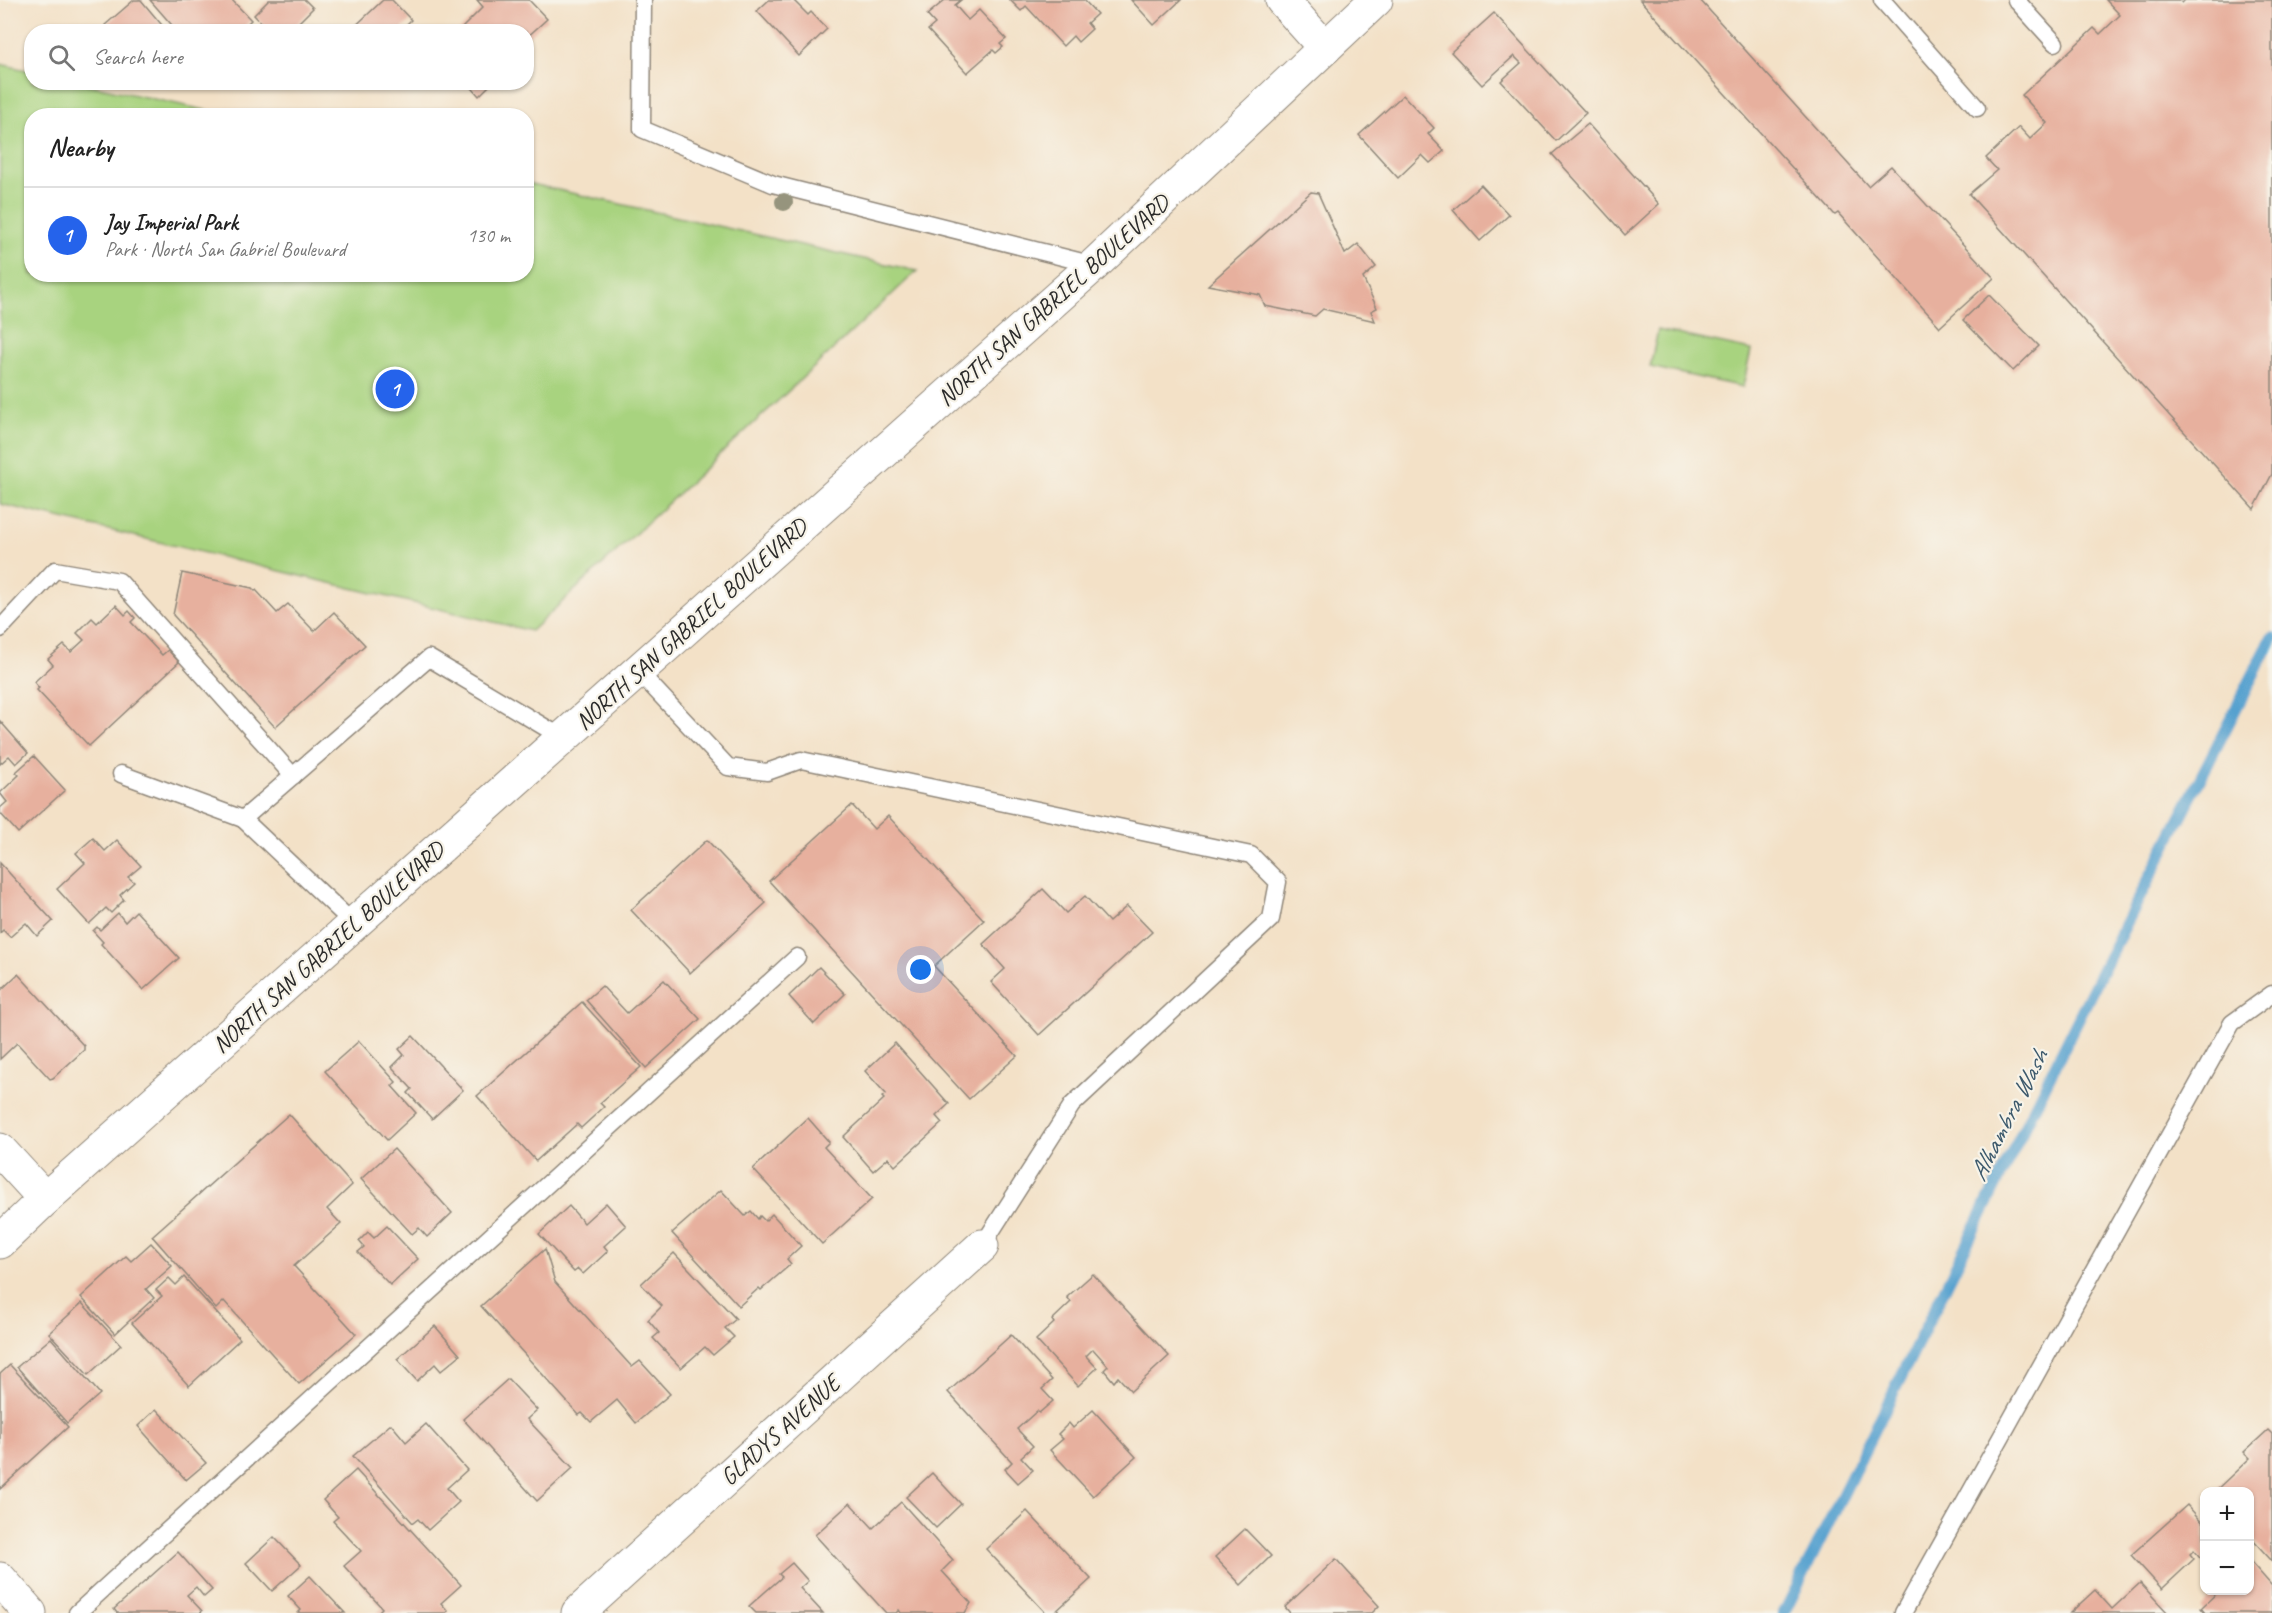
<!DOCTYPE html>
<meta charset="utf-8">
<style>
:root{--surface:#fff;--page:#f2f2f2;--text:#222;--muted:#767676;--line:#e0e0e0;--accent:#2563eb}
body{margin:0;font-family:Caveat,sans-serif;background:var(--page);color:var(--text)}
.controls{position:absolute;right:18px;bottom:18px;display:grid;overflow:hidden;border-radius:12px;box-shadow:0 2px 4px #0004}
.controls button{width:54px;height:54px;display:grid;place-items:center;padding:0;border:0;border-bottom:2px solid var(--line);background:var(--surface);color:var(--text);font:30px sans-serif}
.you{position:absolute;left:921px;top:970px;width:21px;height:21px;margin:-15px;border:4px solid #fff;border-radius:50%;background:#1a73e8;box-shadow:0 0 0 9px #1a73e833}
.badge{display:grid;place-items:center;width:39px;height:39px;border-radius:50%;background:var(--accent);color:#fff;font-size:20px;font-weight:700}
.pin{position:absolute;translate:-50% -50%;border:3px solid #fff;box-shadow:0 2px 6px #0006}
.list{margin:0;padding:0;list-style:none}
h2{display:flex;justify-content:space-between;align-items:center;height:78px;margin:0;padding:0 24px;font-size:26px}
h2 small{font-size:20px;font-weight:400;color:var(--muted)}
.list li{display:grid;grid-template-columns:39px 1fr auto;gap:18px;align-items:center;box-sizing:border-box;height:96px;padding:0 24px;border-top:2px solid var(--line)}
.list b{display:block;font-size:22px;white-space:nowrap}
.list p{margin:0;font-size:20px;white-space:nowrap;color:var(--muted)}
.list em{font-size:20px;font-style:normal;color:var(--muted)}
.icon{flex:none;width:33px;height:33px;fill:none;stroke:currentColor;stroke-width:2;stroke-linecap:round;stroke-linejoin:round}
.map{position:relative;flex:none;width:2272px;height:1613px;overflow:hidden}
.search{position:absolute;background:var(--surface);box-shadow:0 2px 4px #0004;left:24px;top:24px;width:510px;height:66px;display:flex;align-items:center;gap:15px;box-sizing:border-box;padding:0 21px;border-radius:24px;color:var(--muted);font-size:22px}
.panel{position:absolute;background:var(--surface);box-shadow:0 2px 4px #0004;left:24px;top:108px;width:510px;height:174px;border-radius:24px}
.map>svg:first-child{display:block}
</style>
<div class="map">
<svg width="2272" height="1613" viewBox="0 0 2272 1613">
<rect width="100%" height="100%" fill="#f7f3e8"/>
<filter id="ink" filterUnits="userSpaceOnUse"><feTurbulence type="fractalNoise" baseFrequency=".0167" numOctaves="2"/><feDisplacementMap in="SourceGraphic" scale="12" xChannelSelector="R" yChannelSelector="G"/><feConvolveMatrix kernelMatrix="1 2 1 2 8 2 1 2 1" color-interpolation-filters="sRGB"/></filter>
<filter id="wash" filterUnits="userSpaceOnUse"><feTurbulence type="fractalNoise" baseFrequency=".008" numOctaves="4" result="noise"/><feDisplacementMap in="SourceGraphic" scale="24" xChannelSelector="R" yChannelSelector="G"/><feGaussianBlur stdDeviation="1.35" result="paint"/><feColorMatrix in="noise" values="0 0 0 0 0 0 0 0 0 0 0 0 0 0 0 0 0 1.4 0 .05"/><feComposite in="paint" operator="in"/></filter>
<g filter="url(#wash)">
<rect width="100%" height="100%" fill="#f3e1c7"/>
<g fill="#a8d37f" stroke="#6a7f55" stroke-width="1.5">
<polygon points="0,64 31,71 32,82 81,83 227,115 32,116 32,274 526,274 527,183 917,271 531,631 0,504"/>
<polygon points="1658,330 1751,350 1743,387 1650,367"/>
</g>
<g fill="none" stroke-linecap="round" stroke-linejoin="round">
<polyline stroke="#57a1cf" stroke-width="12" points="1784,1613 2103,969 2272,638"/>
</g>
<g id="blocks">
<g fill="#e7b09e">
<polygon points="134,0 141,0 166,30 164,32 110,32 105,25"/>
<polygon points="150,0 232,0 251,20 239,32 178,32"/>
<polygon points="269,0 305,0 313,8 289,32 270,32 254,15"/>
<polygon points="383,0 392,0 411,20 399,32 349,32"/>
<polygon points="477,0 529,0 547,19 526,38 526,32 458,32 483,7"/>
<polygon points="769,0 793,0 808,15 811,12 827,29 799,56 757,11"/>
<polygon points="945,0 961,0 955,5 968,20 979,10 1006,39 1000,44 1003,47 996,53 993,50 967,73 928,30 935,24 927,15"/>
<polygon points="1010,0 1084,0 1097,14 1087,23 1092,29 1078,42 1073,36 1063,46 1026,6 1021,11"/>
<polygon points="1131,0 1181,0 1154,25"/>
<polygon points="1640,0 1700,0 1868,186 1891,166 1994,278 1940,327 1838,213 1835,215"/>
<polygon points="2106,0 2179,0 2182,3 2185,0 2272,0 2272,474 2254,509 1969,194 1997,170 1986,158 2019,127 2030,139 2047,123 2022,95 2094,28 2100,34 2120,15"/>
<polygon points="1494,13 1586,113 1556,141 1501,81 1521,63 1514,56 1482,85 1451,52"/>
<polygon points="467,82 493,82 479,96"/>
<polygon points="1403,95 1434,128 1428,134 1444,151 1430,163 1422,155 1398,178 1359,135"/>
<polygon points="1588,124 1659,204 1625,235 1552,154"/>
<polygon points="1481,185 1509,215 1480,241 1453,210"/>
<polygon points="1311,192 1318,193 1345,254 1358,244 1376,267 1363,278 1377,308 1371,311 1375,321 1323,309 1315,316 1265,306 1260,295 1208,285"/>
<polygon points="1989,295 2039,346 2013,371 1963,320"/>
<polygon points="182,573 252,588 255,591 256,590 277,613 288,604 314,631 334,612 365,645 275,727 173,615"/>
<polygon points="116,605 125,615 129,611 135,618 131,622 162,655 168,650 179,662 89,746 37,690 39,688 34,682 53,665 48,659 64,645 71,652 84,640 77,633 92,618 97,623"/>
<polygon points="0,721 28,753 16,764 9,756 0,764"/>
<polygon points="34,756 65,790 18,833 0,813 0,808 7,802 0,793 19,775 16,772"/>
<polygon points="852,805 874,829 888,816 984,920 934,966 1017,1056 969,1099 769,881"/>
<polygon points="93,838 105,851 117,840 141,866 128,877 134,882 120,895 124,900 111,913 106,908 89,924 57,889 85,863 76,853"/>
<polygon points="707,840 766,903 690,973 631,910"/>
<polygon points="0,863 53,921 37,936 26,923 10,937 3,930 0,933"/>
<polygon points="1043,889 1066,913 1085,896 1109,922 1127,906 1152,932 1039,1035 991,982 1005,969 983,944"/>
<polygon points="136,911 179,958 143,990 101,944 103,942 93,931 97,927 100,930 118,913 125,922"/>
<polygon points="819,967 845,994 814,1024 789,996"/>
<polygon points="18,974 84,1046 84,1050 53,1078 50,1079 17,1043 0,1059 0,991"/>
<polygon points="664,980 700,1019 646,1068 586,1000 602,986 627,1013"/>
<polygon points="582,1002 641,1067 600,1103 604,1107 581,1128 577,1124 536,1161 477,1096"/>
<polygon points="413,1036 463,1090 432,1119 408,1093 412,1089 392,1067 404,1055 399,1049"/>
<polygon points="359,1041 396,1082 392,1086 416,1113 387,1140 325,1071"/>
<polygon points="895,1043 949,1104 936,1116 942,1123 895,1166 888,1158 873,1171 843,1137 884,1099 882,1097 886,1094 865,1071"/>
<polygon points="289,1114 352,1185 327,1209 341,1224 294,1266 356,1334 299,1384 224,1301 216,1309 152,1236"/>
<polygon points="808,1118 829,1142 824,1147 872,1199 822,1244 753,1169"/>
<polygon points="394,1149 452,1213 427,1237 419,1228 412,1234 361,1179"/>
<polygon points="721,1190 745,1216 751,1211 758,1219 760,1216 765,1221 772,1214 801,1246 787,1259 791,1264 761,1290 759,1288 739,1306 672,1233"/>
<polygon points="606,1203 626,1226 604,1246 608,1251 583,1274 578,1269 574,1272 539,1234 569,1206 584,1223"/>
<polygon points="387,1226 418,1259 390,1285 358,1252 364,1247 359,1241 368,1232 374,1238"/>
<polygon points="151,1243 172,1266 146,1289 154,1298 115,1334 81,1297 126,1256 131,1261"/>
<polygon points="545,1249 555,1282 632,1367 640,1361 670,1394 636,1423 617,1400 591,1422 582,1413 579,1415 481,1306"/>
<polygon points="674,1253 736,1319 725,1328 734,1337 713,1355 705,1347 681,1368 653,1338 659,1333 648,1320 662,1306 641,1284"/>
<polygon points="1093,1274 1169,1356 1131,1391 1118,1377 1114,1382 1104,1370 1108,1366 1093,1349 1086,1356 1097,1368 1078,1386 1036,1340 1054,1323 1052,1320 1071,1302 1067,1297"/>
<polygon points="184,1277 240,1339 189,1386 132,1323 162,1296 156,1290 169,1278 176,1285"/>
<polygon points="82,1303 121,1345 88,1375 49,1333"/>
<polygon points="435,1326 460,1355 441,1371 435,1364 417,1381 397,1359"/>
<polygon points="1011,1335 1052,1380 1042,1389 1053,1401 1039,1413 1037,1411 1017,1429 1033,1446 1021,1457 1033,1470 1018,1483 1005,1469 1012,1462 948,1392"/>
<polygon points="51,1338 100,1394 67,1423 17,1367"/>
<polygon points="10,1365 68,1427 0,1489 0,1374"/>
<polygon points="508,1379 537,1410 527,1419 573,1468 537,1501 463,1419"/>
<polygon points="156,1409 206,1463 186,1480 138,1426"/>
<polygon points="1093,1410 1136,1457 1093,1496 1050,1450 1063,1439 1058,1434 1069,1423 1073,1428"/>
<polygon points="391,1424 406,1442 426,1424 467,1470 447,1488 459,1502 428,1530 418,1519 413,1523 353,1456"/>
<polygon points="2268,1430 2272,1434 2272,1561 2250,1537 2250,1492 2214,1492 2250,1458 2244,1452"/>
<polygon points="356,1470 461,1585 441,1603 448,1611 445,1613 377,1613 382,1608 344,1566 361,1551 333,1521 338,1517 323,1500"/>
<polygon points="932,1473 961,1504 936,1528 906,1497"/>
<polygon points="901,1502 953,1560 942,1571 971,1603 965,1613 901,1613 899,1610 896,1613 886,1613 815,1535 850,1503 873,1528"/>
<polygon points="2187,1505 2204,1524 2204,1562 2194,1550 2190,1554 2194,1559 2162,1589 2131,1555"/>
<polygon points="1027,1511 1091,1579 1054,1613 1046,1613 986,1549"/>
<polygon points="1245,1529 1271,1556 1241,1585 1215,1557"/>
<polygon points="274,1537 301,1565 272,1591 246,1563"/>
<polygon points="178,1552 212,1590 204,1597 196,1587 187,1595 202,1611 201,1613 117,1613 114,1609"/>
<polygon points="1336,1559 1379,1606 1372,1613 1290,1613 1285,1607"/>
<polygon points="2250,1561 2272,1586 2272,1613 2205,1613 2201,1608 2220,1590 2250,1590"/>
<polygon points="792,1563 808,1581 800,1588 823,1613 756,1613 749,1606 782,1577 779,1574"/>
<polygon points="310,1576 345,1613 298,1613 301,1610 288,1596"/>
<polygon points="2140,1583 2168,1613 2070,1613 2095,1590 2112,1609"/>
</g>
</g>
</g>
<g filter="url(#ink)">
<use href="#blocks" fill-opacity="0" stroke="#8f8679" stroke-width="1.5"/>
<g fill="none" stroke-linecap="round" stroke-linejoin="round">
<g stroke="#8f8679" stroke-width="19">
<g id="lane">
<polyline points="643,0 642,129 773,184 1094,265"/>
<polyline points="1882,0 1977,108"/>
<polyline points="2016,0 2055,43"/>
<polyline points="0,629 55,570 119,581 293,776"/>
<polyline points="638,671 728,767 767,772 801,760 1251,855 1278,882 1271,919 1072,1105 982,1246"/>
<polyline points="121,774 243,819"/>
<polyline points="354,924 243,819 429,658 563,738"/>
<polyline points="77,1613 797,957"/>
<polyline points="1903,1613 2232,1023 2272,994"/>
</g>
</g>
<g stroke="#8f8679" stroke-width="35">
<g id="street">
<polyline points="1282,0 1325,48"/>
<polyline points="0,1150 45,1199"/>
<polyline points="0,1579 30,1613"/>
<polyline points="578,1613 982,1246"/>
</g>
</g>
<g stroke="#8f8679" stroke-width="35">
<polyline id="secondary" points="0,1242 45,1199 1094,265 1376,0"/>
</g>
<use href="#lane" stroke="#fff" stroke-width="16"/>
<use href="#street" stroke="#fff" stroke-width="33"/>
<use href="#secondary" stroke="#fff" stroke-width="33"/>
</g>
<circle fill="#96947d" cx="784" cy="202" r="9"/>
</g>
<g text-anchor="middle" stroke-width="4.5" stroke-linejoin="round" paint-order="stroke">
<g font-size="24" fill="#2b2b2b" stroke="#f7f3e8">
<text transform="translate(1053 300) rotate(-42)" y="8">NORTH SAN GABRIEL BOULEVARD</text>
<text transform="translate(691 624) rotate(-42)" y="8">NORTH SAN GABRIEL BOULEVARD</text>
<text transform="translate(328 947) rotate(-42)" y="8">NORTH SAN GABRIEL BOULEVARD</text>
<text transform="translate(780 1430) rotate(-42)" y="8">GLADYS AVENUE</text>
</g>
<g font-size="26" font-style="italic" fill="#3d5a6d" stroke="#f7f3e8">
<text transform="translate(2008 1115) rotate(-63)" y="9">Alhambra Wash</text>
</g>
</g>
</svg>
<div class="controls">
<button>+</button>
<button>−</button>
</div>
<div class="you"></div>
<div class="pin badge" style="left:395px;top:389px">1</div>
<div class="search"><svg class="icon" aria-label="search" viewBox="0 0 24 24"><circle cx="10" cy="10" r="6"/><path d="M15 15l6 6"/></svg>Search here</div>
<section class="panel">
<h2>Nearby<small></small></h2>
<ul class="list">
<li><span class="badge">1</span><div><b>Jay Imperial Park</b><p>Park · North San Gabriel Boulevard</p></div><em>130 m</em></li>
</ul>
</section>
</div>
